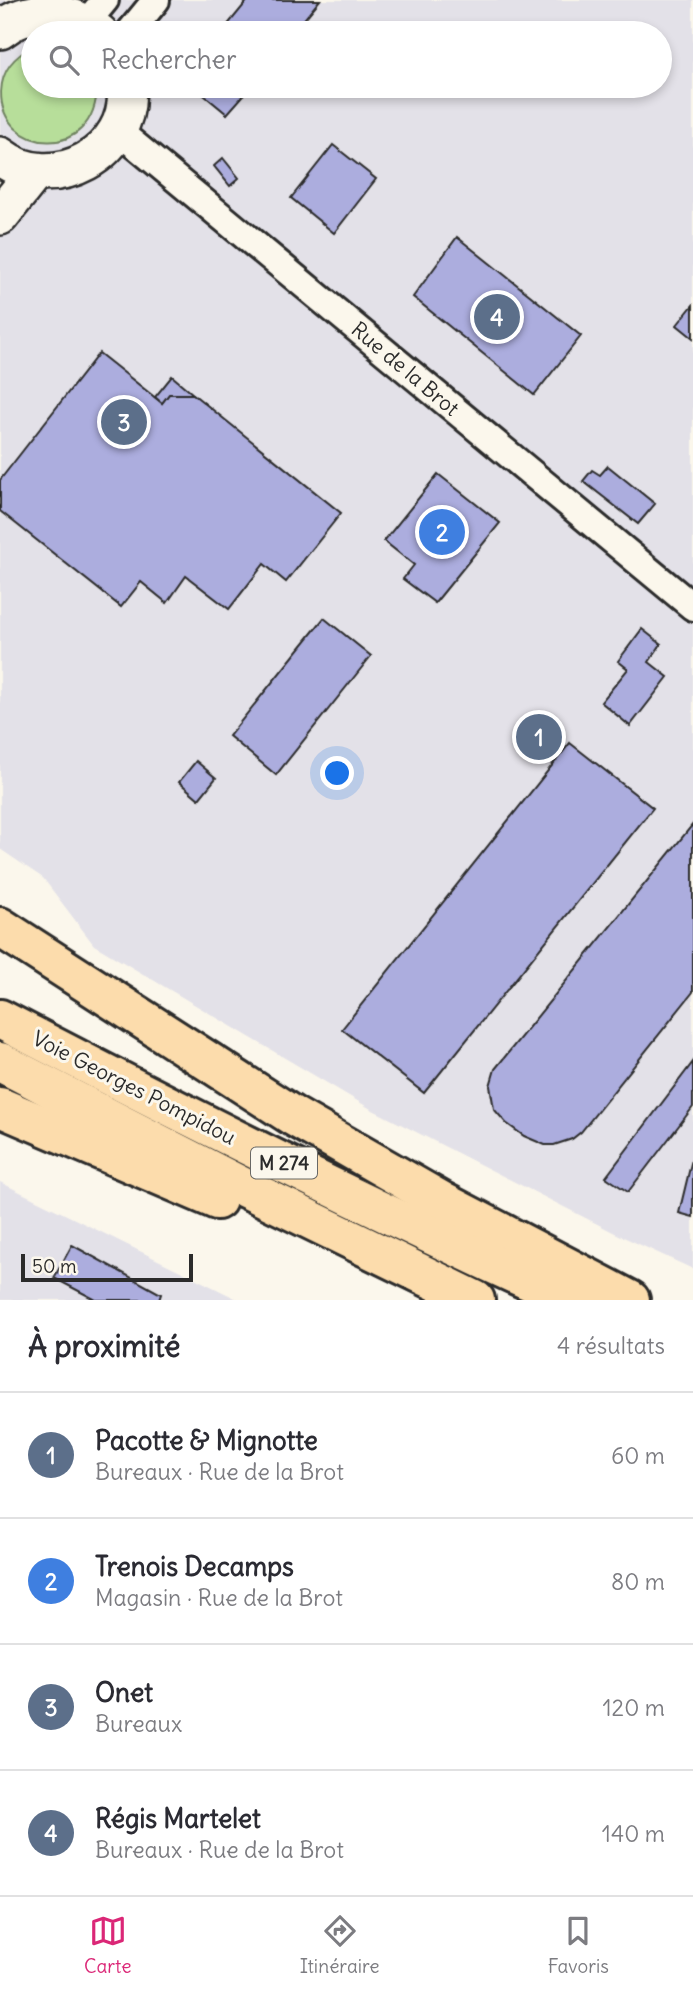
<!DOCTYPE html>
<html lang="fr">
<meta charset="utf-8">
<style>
:root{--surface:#fff;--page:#f7f7f7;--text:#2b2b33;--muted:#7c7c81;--line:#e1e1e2;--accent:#db2777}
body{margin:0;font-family:Delius,sans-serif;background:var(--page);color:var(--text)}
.scale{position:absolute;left:21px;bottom:18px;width:172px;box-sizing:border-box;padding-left:7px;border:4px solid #2b2b2b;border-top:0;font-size:19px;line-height:24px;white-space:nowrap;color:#2b2b2b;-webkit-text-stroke:5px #fbf7ec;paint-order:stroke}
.you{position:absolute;left:338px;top:774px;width:24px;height:24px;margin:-18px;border:5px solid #fff;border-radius:50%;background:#1a73e8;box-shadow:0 0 0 10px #1a73e833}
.badge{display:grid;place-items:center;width:46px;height:46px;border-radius:50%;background:var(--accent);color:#fff;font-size:23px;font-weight:700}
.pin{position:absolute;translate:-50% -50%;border:4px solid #fff;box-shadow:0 2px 7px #0006}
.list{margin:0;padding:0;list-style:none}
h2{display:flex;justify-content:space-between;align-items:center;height:91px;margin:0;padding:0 28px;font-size:30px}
h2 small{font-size:23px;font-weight:400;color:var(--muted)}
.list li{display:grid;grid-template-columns:46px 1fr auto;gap:21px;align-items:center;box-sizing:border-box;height:126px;padding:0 28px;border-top:2px solid var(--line)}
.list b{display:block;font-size:26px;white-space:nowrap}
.list p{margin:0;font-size:23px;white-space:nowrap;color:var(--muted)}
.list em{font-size:23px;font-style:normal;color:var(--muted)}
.icon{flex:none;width:38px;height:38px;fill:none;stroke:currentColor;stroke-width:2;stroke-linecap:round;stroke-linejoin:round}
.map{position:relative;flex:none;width:693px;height:1300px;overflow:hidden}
.search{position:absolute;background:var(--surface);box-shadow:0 4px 10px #0003;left:21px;right:21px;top:21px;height:77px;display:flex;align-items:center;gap:18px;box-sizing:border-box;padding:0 24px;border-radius:38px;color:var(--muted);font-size:26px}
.sheet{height:595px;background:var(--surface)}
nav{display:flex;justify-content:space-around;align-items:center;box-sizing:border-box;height:98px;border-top:2px solid var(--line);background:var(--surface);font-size:19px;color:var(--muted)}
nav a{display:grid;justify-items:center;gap:4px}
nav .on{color:var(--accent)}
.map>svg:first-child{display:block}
</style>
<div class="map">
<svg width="693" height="1300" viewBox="0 0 693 1300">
<rect width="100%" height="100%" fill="#fbf7ec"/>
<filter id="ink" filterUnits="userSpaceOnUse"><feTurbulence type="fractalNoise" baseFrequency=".0143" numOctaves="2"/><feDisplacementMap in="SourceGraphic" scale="14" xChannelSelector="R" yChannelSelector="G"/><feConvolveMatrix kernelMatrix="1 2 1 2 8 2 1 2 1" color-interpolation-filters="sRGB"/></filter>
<g filter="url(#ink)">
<g fill="#e3e1e8" fill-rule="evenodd">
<path d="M0,0h693v1269l-74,-34 -248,-126 -277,-164 -51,-67 -43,-29zM33,33h627v53h-627z"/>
<polygon points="0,1182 22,1193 239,1300 0,1300"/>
</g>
<path fill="#b7de9a" stroke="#718462" stroke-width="2" d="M33,46v40h64c-1,78 -97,68 -96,6 1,-23 13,-35 32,-46z"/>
<g fill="#acadde" stroke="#2b2b2b" stroke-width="2">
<polygon points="248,0 320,0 293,33 221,33"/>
<polygon points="193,86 230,86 243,96 227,114"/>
<polygon points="333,145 376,179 334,233 291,198"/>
<polygon points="223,158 239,178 230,186 214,166"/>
<polygon points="457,237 581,336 534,395 413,297"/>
<polygon points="693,305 693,338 677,325"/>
<polygon points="99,353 162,403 169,394 193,394 341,513 286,582 264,564 229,609 186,576 167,603 141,582 121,607 0,511 0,480"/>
<polygon points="172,376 193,394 169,394 162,403 155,397"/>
<polygon points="608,466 655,504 638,524 583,481 592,470 600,475"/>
<polygon points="438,474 500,523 435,603 403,579 414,565 384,541"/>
<polygon points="324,618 371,656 276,775 229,736"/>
<polygon points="642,629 661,644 649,662 668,677 630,726 601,702 628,669 618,661"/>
<polygon points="570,743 653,808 424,1093 342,1029"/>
<polygon points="196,761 216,778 199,799 179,782"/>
<polygon points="693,824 693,992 581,1132 572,1139 554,1145 545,1145 524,1136 506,1123 494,1109 490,1086 495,1069"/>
<polygon points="693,1062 693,1107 628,1192 606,1177"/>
<polygon points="693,1155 693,1217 679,1213"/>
<polygon points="72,1245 161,1294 159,1300 96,1300 54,1278"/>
</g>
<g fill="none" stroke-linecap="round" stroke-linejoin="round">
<g stroke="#2b2b2b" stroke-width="32">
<g id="street">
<polyline points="86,23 105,0"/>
<polyline points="129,33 156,0"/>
<polyline points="117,130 693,607"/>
</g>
</g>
<g stroke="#2b2b2b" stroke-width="42">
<g id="secondary">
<path d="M0,30c30,-24 70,-19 99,3"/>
<path d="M0,156c52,41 134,-3 126,-70"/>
<polyline points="0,216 35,172"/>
</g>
</g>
<g stroke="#2b2b2b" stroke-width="44">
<g id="highway">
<polyline points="0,927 293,1116 443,1202 630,1300"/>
<path d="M0,1019c188,98 378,194 572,281"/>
<polyline points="0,1062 237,1184 475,1300"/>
<polyline points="0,1107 217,1200"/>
</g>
</g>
<use href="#street" stroke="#fbf7ec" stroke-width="26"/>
<use href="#secondary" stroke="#fbf7ec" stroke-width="37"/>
<use href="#highway" stroke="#fcdcac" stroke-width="38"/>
</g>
</g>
<g text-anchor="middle" stroke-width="6" stroke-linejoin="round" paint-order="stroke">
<rect fill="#fbf7ec" stroke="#696865" stroke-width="2" x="251" y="1147.5" width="66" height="31" rx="5"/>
<g font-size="19" font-weight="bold" fill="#2b2b2b">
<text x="284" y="1170">M 274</text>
</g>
<g font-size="21" fill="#2b2b2b" stroke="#fbf7ec">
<text transform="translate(405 369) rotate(40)" y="7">Rue de la Brot</text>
<text transform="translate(134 1088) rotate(27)" y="7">Voie Georges Pompidou</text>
</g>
</g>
</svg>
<div class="scale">50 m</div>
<div class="you"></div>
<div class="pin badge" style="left:539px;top:737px;background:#5c6f8a">1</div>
<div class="pin badge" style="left:442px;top:532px;background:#3f7fe0">2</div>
<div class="pin badge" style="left:124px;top:422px;background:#5c6f8a">3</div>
<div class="pin badge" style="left:497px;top:317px;background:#5c6f8a">4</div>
<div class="search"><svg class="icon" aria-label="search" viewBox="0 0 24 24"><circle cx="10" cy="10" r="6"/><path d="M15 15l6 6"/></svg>Rechercher</div>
</div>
<section class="sheet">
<h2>À proximité<small>4 résultats</small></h2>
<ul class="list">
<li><span class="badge" style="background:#5c6f8a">1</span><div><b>Pacotte &amp; Mignotte</b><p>Bureaux · Rue de la Brot</p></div><em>60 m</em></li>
<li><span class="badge" style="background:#3f7fe0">2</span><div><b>Trenois Decamps</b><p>Magasin · Rue de la Brot</p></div><em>80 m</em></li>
<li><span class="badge" style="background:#5c6f8a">3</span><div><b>Onet</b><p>Bureaux</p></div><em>120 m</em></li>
<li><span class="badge" style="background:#5c6f8a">4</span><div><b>Régis Martelet</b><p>Bureaux · Rue de la Brot</p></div><em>140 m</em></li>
</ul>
</section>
<nav>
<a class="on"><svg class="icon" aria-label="map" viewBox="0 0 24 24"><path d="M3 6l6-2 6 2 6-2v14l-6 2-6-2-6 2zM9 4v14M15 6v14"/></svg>Carte</a>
<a><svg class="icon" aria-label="directions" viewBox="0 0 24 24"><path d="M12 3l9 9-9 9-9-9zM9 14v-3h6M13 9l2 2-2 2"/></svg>Itinéraire</a>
<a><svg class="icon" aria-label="saved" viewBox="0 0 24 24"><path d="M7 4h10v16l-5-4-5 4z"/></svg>Favoris</a>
</nav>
